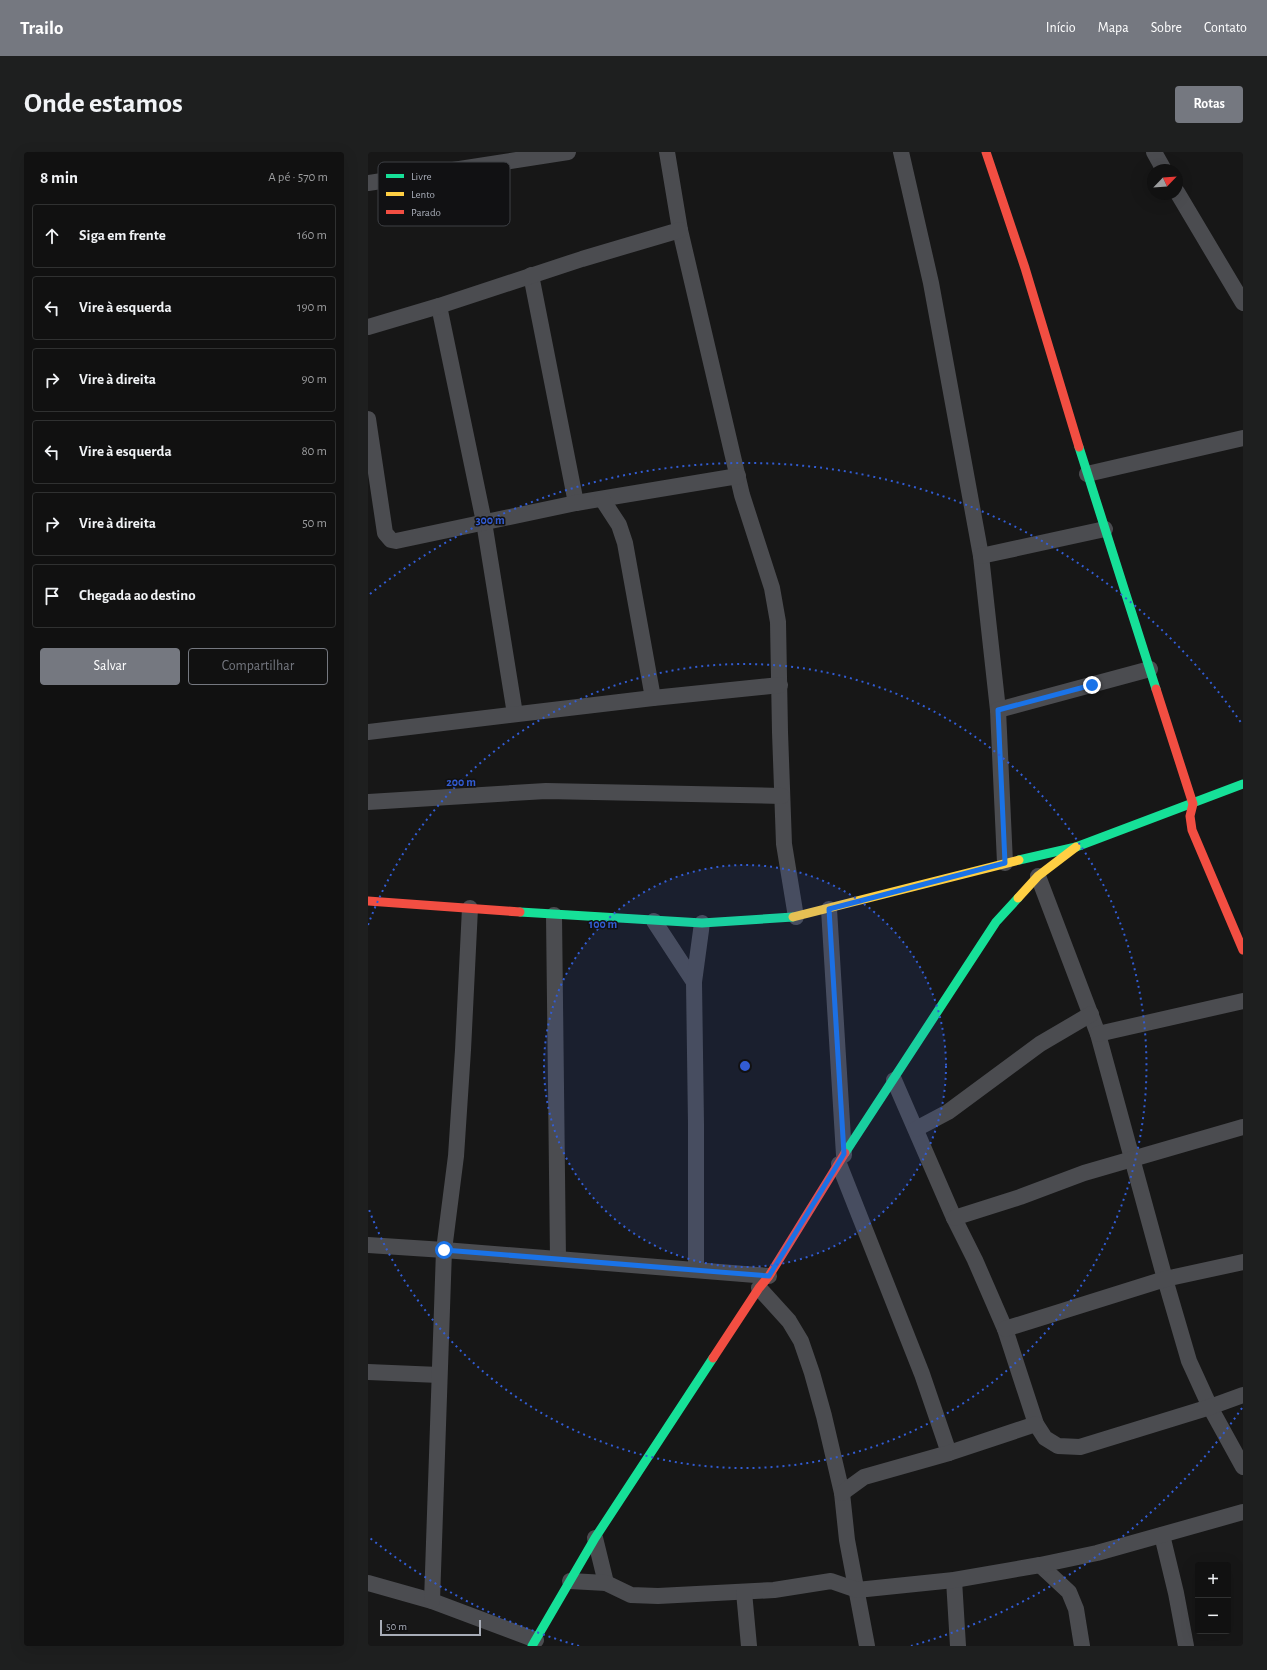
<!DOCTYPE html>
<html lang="pt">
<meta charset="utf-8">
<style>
:root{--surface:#111;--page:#1e1f1f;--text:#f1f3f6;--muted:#9c9d9f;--line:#303131;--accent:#757880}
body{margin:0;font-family:"Alegreya Sans",sans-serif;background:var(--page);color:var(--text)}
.controls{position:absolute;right:12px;bottom:12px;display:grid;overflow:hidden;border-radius:4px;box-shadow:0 4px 16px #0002}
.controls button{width:36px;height:36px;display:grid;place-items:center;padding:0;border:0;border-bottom:1px solid var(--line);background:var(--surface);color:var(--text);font:20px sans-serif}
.compass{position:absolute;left:779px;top:12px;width:36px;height:36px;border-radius:50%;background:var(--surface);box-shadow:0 4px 16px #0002;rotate:65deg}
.scale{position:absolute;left:12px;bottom:10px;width:101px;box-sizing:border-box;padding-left:4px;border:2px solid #a8adb8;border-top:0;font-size:11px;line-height:14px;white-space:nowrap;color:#a8adb8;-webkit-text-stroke:3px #111113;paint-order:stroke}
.stop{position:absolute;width:12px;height:12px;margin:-9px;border:3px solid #1a73e8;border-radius:50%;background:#fff}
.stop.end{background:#1a73e8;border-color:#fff;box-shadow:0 1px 4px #0008}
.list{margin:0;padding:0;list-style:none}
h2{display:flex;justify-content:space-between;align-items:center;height:52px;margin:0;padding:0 16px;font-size:17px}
h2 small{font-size:13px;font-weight:400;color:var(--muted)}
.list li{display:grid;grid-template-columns:26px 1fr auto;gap:12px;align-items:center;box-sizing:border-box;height:64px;margin:0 8px 8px;padding:0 8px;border:1px solid var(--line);border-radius:4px}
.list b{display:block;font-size:15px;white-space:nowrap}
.list em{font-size:13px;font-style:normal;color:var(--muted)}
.actions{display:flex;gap:8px;padding:12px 16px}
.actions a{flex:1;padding:9px 0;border:1px solid var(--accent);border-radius:4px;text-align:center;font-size:14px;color:var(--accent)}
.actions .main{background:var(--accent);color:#fff}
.icon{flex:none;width:22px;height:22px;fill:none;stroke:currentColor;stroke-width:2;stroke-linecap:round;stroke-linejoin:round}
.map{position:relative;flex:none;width:875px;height:1494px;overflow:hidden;border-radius:4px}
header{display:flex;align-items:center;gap:24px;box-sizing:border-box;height:56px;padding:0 20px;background:var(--accent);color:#fff}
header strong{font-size:19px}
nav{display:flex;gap:22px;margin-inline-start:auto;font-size:14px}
.intro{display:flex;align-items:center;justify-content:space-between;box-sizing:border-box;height:96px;padding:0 24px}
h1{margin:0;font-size:28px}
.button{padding:10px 18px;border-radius:4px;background:var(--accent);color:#fff;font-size:14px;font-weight:700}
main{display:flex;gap:24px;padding:0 24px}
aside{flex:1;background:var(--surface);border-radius:4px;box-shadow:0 4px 16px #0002}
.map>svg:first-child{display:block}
</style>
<header>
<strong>Trailo</strong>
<nav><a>Início</a><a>Mapa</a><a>Sobre</a><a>Contato</a></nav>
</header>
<div class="intro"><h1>Onde estamos</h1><a class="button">Rotas</a></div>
<main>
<aside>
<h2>8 min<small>A pé · 570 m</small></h2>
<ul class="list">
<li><svg class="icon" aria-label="ahead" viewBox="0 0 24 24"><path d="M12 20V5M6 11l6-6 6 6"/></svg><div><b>Siga em frente</b></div><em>160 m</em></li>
<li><svg class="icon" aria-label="left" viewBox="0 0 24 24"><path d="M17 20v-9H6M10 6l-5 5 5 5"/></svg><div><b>Vire à esquerda</b></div><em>190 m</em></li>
<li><svg class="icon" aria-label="right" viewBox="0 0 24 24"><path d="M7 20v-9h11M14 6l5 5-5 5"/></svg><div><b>Vire à direita</b></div><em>90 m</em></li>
<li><svg class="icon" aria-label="left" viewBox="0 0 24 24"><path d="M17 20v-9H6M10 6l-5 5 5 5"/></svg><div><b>Vire à esquerda</b></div><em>80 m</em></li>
<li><svg class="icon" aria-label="right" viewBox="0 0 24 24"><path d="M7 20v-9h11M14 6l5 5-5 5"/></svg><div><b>Vire à direita</b></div><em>50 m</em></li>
<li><svg class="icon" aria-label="arrive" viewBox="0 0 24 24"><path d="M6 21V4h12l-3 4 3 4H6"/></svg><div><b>Chegada ao destino</b></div></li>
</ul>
<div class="actions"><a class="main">Salvar</a><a>Compartilhar</a></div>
</aside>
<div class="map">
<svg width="875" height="1494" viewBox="0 0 875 1494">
<rect width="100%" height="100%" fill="#171717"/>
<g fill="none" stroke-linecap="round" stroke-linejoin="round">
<g stroke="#4b4c50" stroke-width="16">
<polyline points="299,0 312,78 374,343 404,436 410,470 412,580 416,692 428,765"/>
<polyline points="533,0 563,131 613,404 630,558 637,711"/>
<polyline points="786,0 796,18"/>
<polyline points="0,31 200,0"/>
<polyline points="809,40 875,151"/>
<polyline points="163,123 208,351"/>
<polyline points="71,154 116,370 147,562"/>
<polyline points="0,175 71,154 214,107 312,78"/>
<polyline points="0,267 17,381 23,388 28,389 208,351 370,324"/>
<polyline points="719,322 875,286"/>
<polyline points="234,347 251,373 257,391 285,546"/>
<polyline points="613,404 737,377"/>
<polyline points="630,558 782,517"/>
<polyline points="0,580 285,546 412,533"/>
<polyline points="0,650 178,639 414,644"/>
<polyline points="670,724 730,882 797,1127 821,1209 842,1255 875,1315"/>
<polyline points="461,757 476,1003"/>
<polyline points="186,763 190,1107"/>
<polyline points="286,769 326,830"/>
<polyline points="730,882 875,849"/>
<polyline points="526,928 586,1066 607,1108 637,1177 668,1272 677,1286 690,1294 712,1295 842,1255 875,1243"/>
<polyline points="548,977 580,960 672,892 723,862"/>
<polyline points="471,1012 554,1222 581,1301"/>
<polyline points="586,1066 652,1045 716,1021 875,975"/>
<polyline points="0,1093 76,1098 401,1124"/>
<polyline points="328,1118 328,972 326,830 334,771"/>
<polyline points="391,1136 421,1169 433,1189 444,1221 456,1264 474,1341 479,1388 499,1494"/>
<polyline points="637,1177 797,1127 875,1110"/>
<polyline points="0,1220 71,1223"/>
<polyline points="474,1341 496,1325 581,1301 668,1272"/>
<polyline points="794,1383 808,1441 818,1494"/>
<polyline points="227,1386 238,1431"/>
<polyline points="672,1413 701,1440 708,1457 714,1494"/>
<polyline points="586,1428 590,1494"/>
<polyline points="202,1429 238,1431 263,1443 290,1444 406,1438 463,1429 489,1438 586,1428 672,1413 729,1401 875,1360"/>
<polyline points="0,1431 64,1449 168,1488"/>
<polyline points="376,1440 381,1494"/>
<polyline points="64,1449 76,1098 88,1004 95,898 102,756"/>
</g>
<g stroke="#16e098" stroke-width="9">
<polyline points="711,295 788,537"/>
<polyline points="651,708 708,695 875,632"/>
<polyline points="152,760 334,771 425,765"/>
<polyline points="477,1001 628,770 650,746"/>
<polyline points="164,1494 227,1386 345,1206"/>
</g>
<g stroke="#ffcf43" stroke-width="9">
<polyline points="650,746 670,724 708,695"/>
<polyline points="425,765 651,708"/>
</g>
<g stroke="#f24e42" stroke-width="9">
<polyline points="618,0 657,116 711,295"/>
<polyline points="788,537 825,652 822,664 824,678 875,798"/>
<polyline points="0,749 152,760"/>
<polyline points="345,1206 391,1136 401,1124 477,1001"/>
</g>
</g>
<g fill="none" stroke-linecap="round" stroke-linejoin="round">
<polyline stroke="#1a73e8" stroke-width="5" points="76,1098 401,1124 476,1002 461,757 637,711 630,558 724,533"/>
</g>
<circle cx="377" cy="914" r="201" fill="#325cd3" fill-opacity=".12"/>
<g fill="none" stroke="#325cd3" stroke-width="2" stroke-dasharray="2 4">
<circle cx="377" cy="914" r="201"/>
<path d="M0 773A402 402 0 1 1 0 1055"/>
<path d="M874 1256A603 603 0 0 1 543 1494M211 1494A603 603 0 0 1 2 1386M2 442A603 603 0 0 1 874 572"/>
</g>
<rect x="10" y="10" width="132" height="64" rx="6" fill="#111113" stroke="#3e4045" stroke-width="1"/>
<rect x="18" y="22" width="18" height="4" fill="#16e098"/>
<rect x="18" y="40" width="18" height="4" fill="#ffcf43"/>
<rect x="18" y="58" width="18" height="4" fill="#f24e42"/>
<g font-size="11" fill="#a8adb8">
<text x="43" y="28">Livre</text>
<text x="43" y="46">Lento</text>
<text x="43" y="64">Parado</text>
</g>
<circle cx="377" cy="914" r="6" fill="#325cd3" stroke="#111113" stroke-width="2"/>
<g font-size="12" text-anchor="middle" font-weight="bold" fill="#325cd3" stroke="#111113" stroke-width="3" stroke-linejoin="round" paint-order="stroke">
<text x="122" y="372">300 m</text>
<text x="93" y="634">200 m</text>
<text x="235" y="776">100 m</text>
</g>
</svg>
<div class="controls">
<button>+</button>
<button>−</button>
</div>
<svg class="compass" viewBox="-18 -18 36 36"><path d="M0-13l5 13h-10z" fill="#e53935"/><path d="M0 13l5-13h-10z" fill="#9c9d9f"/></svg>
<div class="scale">50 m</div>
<div class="stop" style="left:76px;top:1098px"></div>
<div class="stop end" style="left:724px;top:533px"></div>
</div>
</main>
